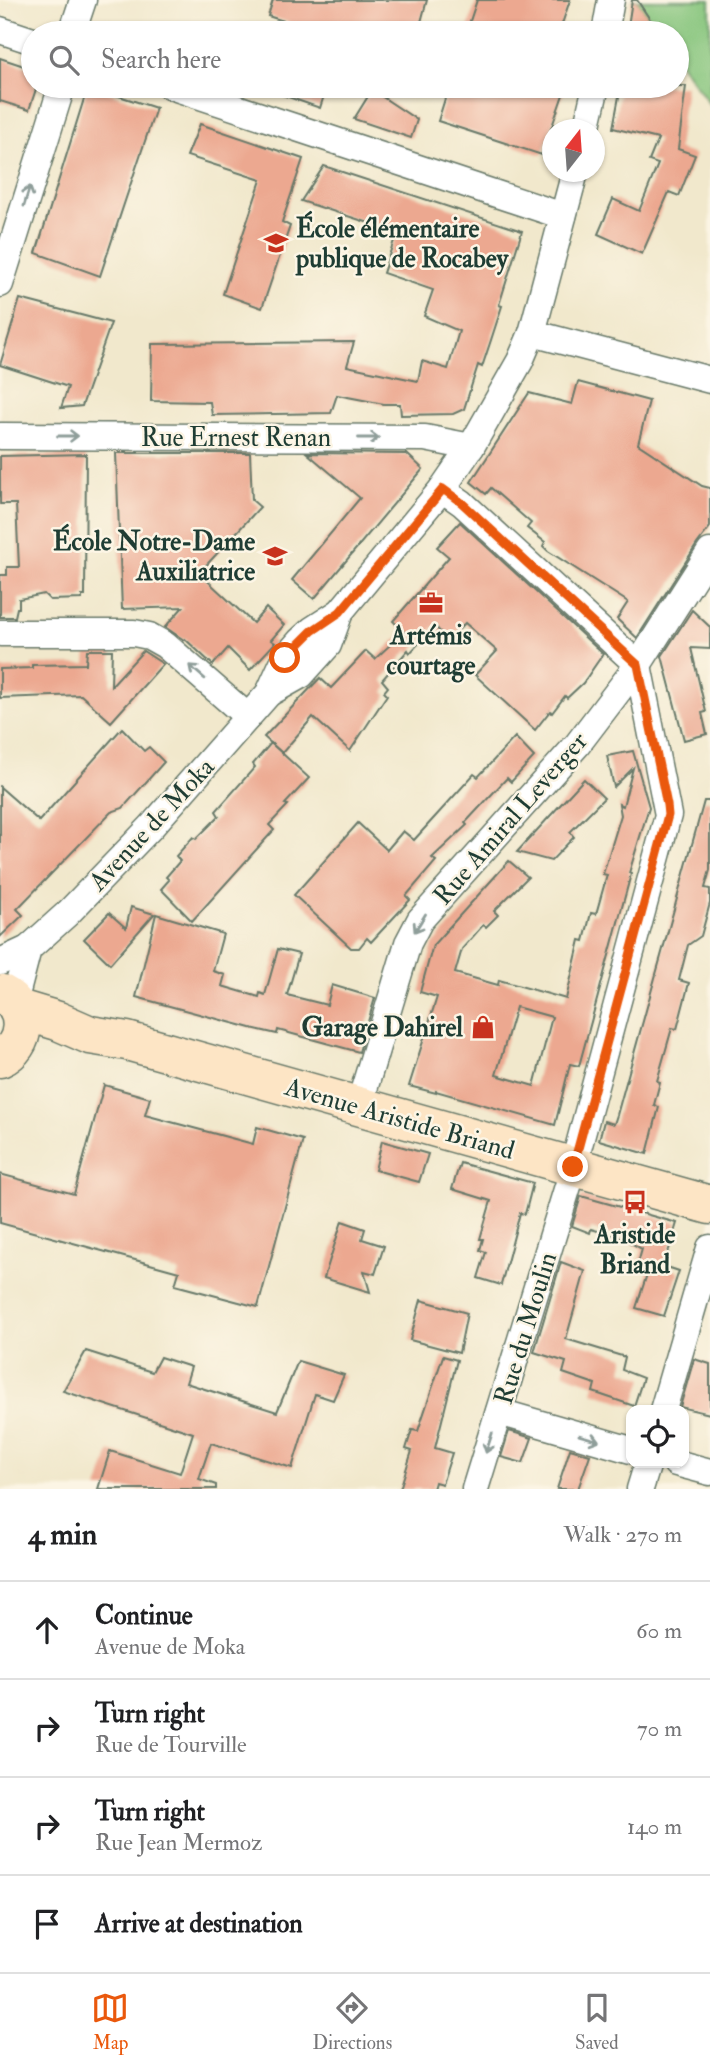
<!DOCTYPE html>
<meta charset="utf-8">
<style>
:root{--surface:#fff;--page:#f2f2f2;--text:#202124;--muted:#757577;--line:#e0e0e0;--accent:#ea580c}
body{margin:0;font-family:"IM FELL Double Pica",serif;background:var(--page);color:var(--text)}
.controls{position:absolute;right:21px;bottom:21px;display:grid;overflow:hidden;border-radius:14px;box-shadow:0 2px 5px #0004}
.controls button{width:63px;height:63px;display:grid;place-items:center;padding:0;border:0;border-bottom:2px solid var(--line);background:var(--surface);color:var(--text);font:35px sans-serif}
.compass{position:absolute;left:542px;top:119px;width:63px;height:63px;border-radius:50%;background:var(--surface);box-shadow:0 2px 5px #0004;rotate:17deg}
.stop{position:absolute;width:21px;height:21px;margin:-16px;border:5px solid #ea580c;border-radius:50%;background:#fff}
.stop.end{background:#ea580c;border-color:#fff;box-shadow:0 2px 7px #0008}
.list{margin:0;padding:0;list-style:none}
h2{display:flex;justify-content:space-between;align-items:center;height:91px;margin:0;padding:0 28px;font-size:30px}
h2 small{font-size:23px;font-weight:400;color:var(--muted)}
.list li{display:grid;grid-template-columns:46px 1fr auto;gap:21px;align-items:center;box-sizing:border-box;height:98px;padding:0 28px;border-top:2px solid var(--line)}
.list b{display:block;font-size:26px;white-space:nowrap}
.list p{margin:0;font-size:23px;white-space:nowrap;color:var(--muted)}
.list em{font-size:23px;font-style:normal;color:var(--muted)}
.icon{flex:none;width:38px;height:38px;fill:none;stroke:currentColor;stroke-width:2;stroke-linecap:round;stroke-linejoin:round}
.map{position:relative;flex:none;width:710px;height:1489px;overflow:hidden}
.search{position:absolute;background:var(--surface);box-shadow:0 2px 5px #0004;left:21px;right:21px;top:21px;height:77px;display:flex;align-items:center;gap:18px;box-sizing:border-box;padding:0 24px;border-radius:38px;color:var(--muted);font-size:26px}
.sheet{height:483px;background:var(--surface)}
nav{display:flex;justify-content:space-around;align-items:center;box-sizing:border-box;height:98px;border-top:2px solid var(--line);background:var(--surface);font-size:19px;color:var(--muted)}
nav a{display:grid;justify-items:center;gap:4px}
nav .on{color:var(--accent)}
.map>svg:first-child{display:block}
</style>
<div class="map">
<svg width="710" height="1489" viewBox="0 0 710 1489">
<rect width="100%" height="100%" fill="#fcf5e5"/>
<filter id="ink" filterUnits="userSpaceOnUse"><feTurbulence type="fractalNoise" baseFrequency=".0143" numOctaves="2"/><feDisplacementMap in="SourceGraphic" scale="14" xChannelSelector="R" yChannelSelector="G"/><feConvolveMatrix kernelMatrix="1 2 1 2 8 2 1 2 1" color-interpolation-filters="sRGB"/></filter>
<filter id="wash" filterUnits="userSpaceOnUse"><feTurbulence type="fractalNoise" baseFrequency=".00686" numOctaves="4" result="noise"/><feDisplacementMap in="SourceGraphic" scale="28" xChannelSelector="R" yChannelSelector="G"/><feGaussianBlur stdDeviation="1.57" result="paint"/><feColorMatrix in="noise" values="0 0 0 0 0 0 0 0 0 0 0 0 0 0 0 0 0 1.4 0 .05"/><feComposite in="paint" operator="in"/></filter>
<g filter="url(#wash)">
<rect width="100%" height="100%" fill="#f1e8cc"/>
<polygon fill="#86c57d" stroke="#528158" stroke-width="2" points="634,0 710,0 710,105 677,59 677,33 659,33 639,3"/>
<g id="blocks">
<g fill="#eca890" fill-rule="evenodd">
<polygon points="273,0 427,0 418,33 322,33 268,16"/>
<polygon points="477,0 570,0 559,33 466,33"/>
<polygon points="632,0 637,0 659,33 627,33"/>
<polygon points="0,58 33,69 33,86 37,86 29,110 0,101"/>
<polygon points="88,86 156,108 100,276 36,253"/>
<polygon points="265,86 327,86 320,108 265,89"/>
<polygon points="449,86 566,86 542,155 438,121"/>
<polygon points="621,86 686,86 678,149 695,155 679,196 669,192 642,254 598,234 613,199 639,211 658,164 649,161 658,139 613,128"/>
<polygon points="372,90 417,120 411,138 354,119"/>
<polygon points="200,124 303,159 282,222 290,226 262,308 223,294 261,180 187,156"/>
<polygon points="324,166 522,231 499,305 502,306 491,340 482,367 478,365 464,409 453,414 401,415 400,404 384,404 337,395 331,413 212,415 210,402 151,401 152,344 354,342 347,366 418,381 422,361 448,369 459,331 424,316 433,290 383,273 397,232 301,201"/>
<polygon points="20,299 111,323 82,406 61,408 68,387 0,365"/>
<polygon points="578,382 649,401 638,444 702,486 710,488 710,527 697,544 637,638 617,619 628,602 548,551 543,546 545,542 527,528 531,523 491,488 486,494 471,482 529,393 572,404"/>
<polygon points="116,453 250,453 252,500 260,507 199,573 253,623 266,608 284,625 271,640 275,643 250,670 228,648 213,665 185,639 184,640 165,627 183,607 122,609"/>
<polygon points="307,453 407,454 423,469 314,599 292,580 360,498"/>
<polygon points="86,454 85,596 82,596 82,599 50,600 44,594 19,599 19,608 17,608 15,617 0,617 0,575 7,575 7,567 19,567 16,504 0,504 0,456"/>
<polygon points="460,522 603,654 583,683 567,698 565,696 552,713 550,711 535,730 475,675 497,651 465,623 448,641 435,626 410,653 408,650 382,680 388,687 384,692 387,695 350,751 313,717 282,753 264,737 320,678 331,688 366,651 375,659 404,632 393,621 449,557 437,547"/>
<polygon points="692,610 710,627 710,649 691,648 706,712 702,713 707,734 684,740 662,656"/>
<polygon points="87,650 112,650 111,686 143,651 163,664 111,722 81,695 0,698 0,669 32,668 32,665 86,664"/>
<polygon points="122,728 144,751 149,747 164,762 123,808 111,812 17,909 23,915 0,937 0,787 39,821"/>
<polygon points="515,737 534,757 511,782 507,778 465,823 467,825 432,858 436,861 406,896 410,900 371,942 367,938 359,948 351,948 294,895 358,823 387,850 403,831 414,840 474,774 478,777"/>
<polygon points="271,743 309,778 285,804 288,805 269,825 274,830 192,921 161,889 169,880 166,877 180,861 176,856 193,837 196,839 219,816 216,811 255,767 253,764"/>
<path d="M633,751l16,56 -20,66 2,1 -52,192 -9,-2 -15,61 -119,-34v2l-27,-7 28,-89 -17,-5 13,-47 76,-84 19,16 -34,34 4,4 -12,12 -3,-2 -21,24 -7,24 43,12 1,-5 67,19 14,-59 4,1 7,-28 5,1 11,-39 -4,-1 18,-59 -2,-11 4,2 10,-38 -19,19 -7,-31zM516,1007l36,10 -18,69 -38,-11z"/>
<polygon points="584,779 604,798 570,832 574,837 551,861 517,852"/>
<polygon points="704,801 710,801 710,870 705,888 710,889 710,903 701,936 688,945 679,980 689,983 677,1029 672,1028 657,1081 660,1082 654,1105 659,1107 647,1154 599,1140 604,1121 614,1124 617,1115"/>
<polygon points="131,907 154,914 110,964 84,939 109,913 126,928"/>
<polygon points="156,914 223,934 213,971 225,975 222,986 259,997 260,993 265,995 278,949 299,954 287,995 327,1005 332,985 375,998 359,1052 278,1030 277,1034 251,1028 136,997"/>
<polygon points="104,1085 150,1098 145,1115 253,1144 257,1127 303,1140 258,1307 175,1285 179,1272 0,1223 0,1174 74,1194"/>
<polygon points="382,1141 428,1154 419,1182 375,1170"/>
<polygon points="460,1163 533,1183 525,1214 520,1213 501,1285 478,1278 486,1252 480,1250 483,1239 480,1239 491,1201 452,1189"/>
<polygon points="581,1196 677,1223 664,1266 679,1271 664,1316 636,1308 648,1271 637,1267 642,1249 622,1238 591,1229 590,1233 572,1226"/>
<polygon points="342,1221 365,1229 362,1239 384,1246 375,1274 364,1271 370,1292 324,1278"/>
<polygon points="561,1262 585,1271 566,1339 625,1357 622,1370 643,1378 634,1406 593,1392 595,1384 563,1373 566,1362 534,1352"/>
<polygon points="421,1300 467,1313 459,1353 410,1340"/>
<polygon points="86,1351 152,1372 160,1357 191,1367 186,1383 277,1412 298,1361 344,1375 333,1400 315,1394 292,1468 211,1443 199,1479 216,1485 216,1489 98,1489 110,1451 180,1473 193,1433 63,1391"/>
<polygon points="443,1356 457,1360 435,1448 452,1453 442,1484 435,1482 433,1489 400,1489 412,1451 406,1449 412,1430 418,1431"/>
<polygon points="694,1359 710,1364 710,1414 680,1407"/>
<polygon points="509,1431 532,1438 523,1463 501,1457"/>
<polygon points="570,1449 590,1455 578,1489 557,1489"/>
</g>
</g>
</g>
<g filter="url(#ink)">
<use href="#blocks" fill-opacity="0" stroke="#687969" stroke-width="2"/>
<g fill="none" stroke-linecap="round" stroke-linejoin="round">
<g stroke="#687969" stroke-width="29">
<g id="street">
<polyline points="0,30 33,41"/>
<polyline points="72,33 83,0"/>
<polyline points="605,33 611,0"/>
<polyline points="170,86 563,216"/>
<polyline points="586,130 596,86"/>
<polyline points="0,284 62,86"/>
<polyline points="532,333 710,380"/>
<polyline points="0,436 425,438 471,447"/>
<polyline points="442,489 462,503 638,665"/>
<polyline points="0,633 134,633 149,636 165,645 248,717"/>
<polyline points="269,693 301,675 328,645 340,612"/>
<polyline points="0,962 28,949 68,913 151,827 269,693 285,658 300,641 312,630 340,612 442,489 471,447 520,361 532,333 575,172"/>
<polyline points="14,1003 28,949"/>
<polyline points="359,1106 408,943 420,920 577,745 638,665 710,552"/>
<polyline points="663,1410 710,1248"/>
<polyline points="499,1412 631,1450"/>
<polyline points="676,1463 710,1472"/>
<polyline points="475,1489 568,1186 668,815 638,665"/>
<polyline points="640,1489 648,1463"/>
</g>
</g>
<g stroke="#687969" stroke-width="41">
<g id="secondary">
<polyline points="18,1009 58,1021 90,1035 127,1041 710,1205"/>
<path d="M0,1058c27,-12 30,-50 2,-64"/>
</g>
</g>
<use href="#street" stroke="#fff" stroke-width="26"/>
<use href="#secondary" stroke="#fde5c5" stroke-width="38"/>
</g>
<defs><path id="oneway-shaft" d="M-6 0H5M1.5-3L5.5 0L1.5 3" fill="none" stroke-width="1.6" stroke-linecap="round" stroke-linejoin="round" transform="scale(1.75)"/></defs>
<g stroke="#8f9e9a">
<use href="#oneway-shaft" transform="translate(27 196) rotate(-73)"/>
<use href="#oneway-shaft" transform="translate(68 436)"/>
<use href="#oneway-shaft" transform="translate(369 438)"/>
<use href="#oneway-shaft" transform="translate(197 672) rotate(-139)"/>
<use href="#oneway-shaft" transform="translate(420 923) rotate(122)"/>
<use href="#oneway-shaft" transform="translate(589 1438) rotate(16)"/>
<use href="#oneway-shaft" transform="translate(489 1443) rotate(108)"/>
</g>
</g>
<g fill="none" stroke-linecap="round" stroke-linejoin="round" filter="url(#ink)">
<polyline stroke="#ea580c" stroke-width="9" points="285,658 312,631 340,612 443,489 462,503 638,665 667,805 668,815 573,1167"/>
</g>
<defs>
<g id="school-bare" transform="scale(1.89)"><path d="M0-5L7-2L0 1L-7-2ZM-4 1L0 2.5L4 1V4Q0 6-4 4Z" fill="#c8321e" stroke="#fcf5e5" stroke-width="2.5" paint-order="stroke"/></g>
<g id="office-bare" transform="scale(1.89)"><path d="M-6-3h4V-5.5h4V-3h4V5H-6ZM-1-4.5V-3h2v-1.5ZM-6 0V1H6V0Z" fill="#c8321e" stroke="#fcf5e5" stroke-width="2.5" paint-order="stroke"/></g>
<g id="shop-bare" transform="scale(1.89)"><path d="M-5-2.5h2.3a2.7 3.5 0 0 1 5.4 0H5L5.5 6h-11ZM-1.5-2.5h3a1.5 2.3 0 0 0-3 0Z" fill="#c8321e" stroke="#fcf5e5" stroke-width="2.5" paint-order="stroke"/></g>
<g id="bus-bare" transform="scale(1.89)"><path d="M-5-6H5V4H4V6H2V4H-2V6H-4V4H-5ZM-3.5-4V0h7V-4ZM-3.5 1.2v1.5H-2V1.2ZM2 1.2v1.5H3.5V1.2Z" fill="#c8321e" stroke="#fcf5e5" stroke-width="2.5" paint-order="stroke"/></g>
</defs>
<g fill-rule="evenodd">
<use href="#school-bare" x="276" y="243"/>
<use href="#school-bare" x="275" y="556"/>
<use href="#office-bare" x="431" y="603"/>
<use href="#shop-bare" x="483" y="1027"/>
<use href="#bus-bare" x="635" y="1202"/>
</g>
<g text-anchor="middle" stroke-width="5" stroke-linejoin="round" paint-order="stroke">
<g font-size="26" font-weight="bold" fill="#1f3d34" stroke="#fcf5e5" text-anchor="end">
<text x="296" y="237" text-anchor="start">École élémentaire<tspan x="296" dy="30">publique de Rocabey</tspan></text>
<text x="255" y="550">École Notre-Dame<tspan x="255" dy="30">Auxiliatrice</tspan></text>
<text x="431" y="644" text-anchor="middle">Artémis<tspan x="431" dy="30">courtage</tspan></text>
<text x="463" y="1036">Garage Dahirel</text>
<text x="635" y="1243" text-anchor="middle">Aristide<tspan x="635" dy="30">Briand</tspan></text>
</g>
<g font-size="26" fill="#1f3d34" stroke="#fcf5e5">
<text x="236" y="446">Rue Ernest Renan</text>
<text transform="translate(510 818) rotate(-49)" y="9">Rue Amiral Leverger</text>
<text transform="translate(151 824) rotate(-47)" y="9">Avenue de Moka</text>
<text transform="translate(400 1118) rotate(16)" y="9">Avenue Aristide Briand</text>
<text transform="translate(525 1328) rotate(-73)" y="9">Rue du Moulin</text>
</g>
</g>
</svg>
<div class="controls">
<button><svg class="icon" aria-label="locate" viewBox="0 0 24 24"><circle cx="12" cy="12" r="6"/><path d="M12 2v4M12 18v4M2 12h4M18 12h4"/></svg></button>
</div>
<svg class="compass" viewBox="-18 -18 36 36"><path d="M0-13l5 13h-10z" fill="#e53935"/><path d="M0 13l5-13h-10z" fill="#757577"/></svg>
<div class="stop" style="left:285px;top:658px"></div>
<div class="stop end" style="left:573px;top:1167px"></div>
<div class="search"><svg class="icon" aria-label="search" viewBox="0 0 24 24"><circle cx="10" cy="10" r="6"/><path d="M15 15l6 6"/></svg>Search here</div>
</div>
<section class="sheet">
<h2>4 min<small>Walk · 270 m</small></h2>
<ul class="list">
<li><svg class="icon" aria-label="ahead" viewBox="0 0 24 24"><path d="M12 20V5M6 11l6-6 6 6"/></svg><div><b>Continue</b><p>Avenue de Moka</p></div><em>60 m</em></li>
<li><svg class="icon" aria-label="right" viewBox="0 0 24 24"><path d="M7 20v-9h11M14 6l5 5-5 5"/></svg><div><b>Turn right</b><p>Rue de Tourville</p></div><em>70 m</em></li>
<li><svg class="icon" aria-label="right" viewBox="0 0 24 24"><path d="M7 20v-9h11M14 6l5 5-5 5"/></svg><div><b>Turn right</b><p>Rue Jean Mermoz</p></div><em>140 m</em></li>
<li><svg class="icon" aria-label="arrive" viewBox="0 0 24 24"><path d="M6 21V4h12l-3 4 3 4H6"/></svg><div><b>Arrive at destination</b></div></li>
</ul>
</section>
<nav>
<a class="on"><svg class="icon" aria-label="map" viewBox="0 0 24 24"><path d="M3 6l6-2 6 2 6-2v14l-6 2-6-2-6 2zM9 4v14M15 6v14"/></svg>Map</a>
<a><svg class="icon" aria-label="directions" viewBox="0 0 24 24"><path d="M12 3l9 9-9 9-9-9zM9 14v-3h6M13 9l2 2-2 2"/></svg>Directions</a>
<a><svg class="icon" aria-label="saved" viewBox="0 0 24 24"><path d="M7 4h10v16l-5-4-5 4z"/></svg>Saved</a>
</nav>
